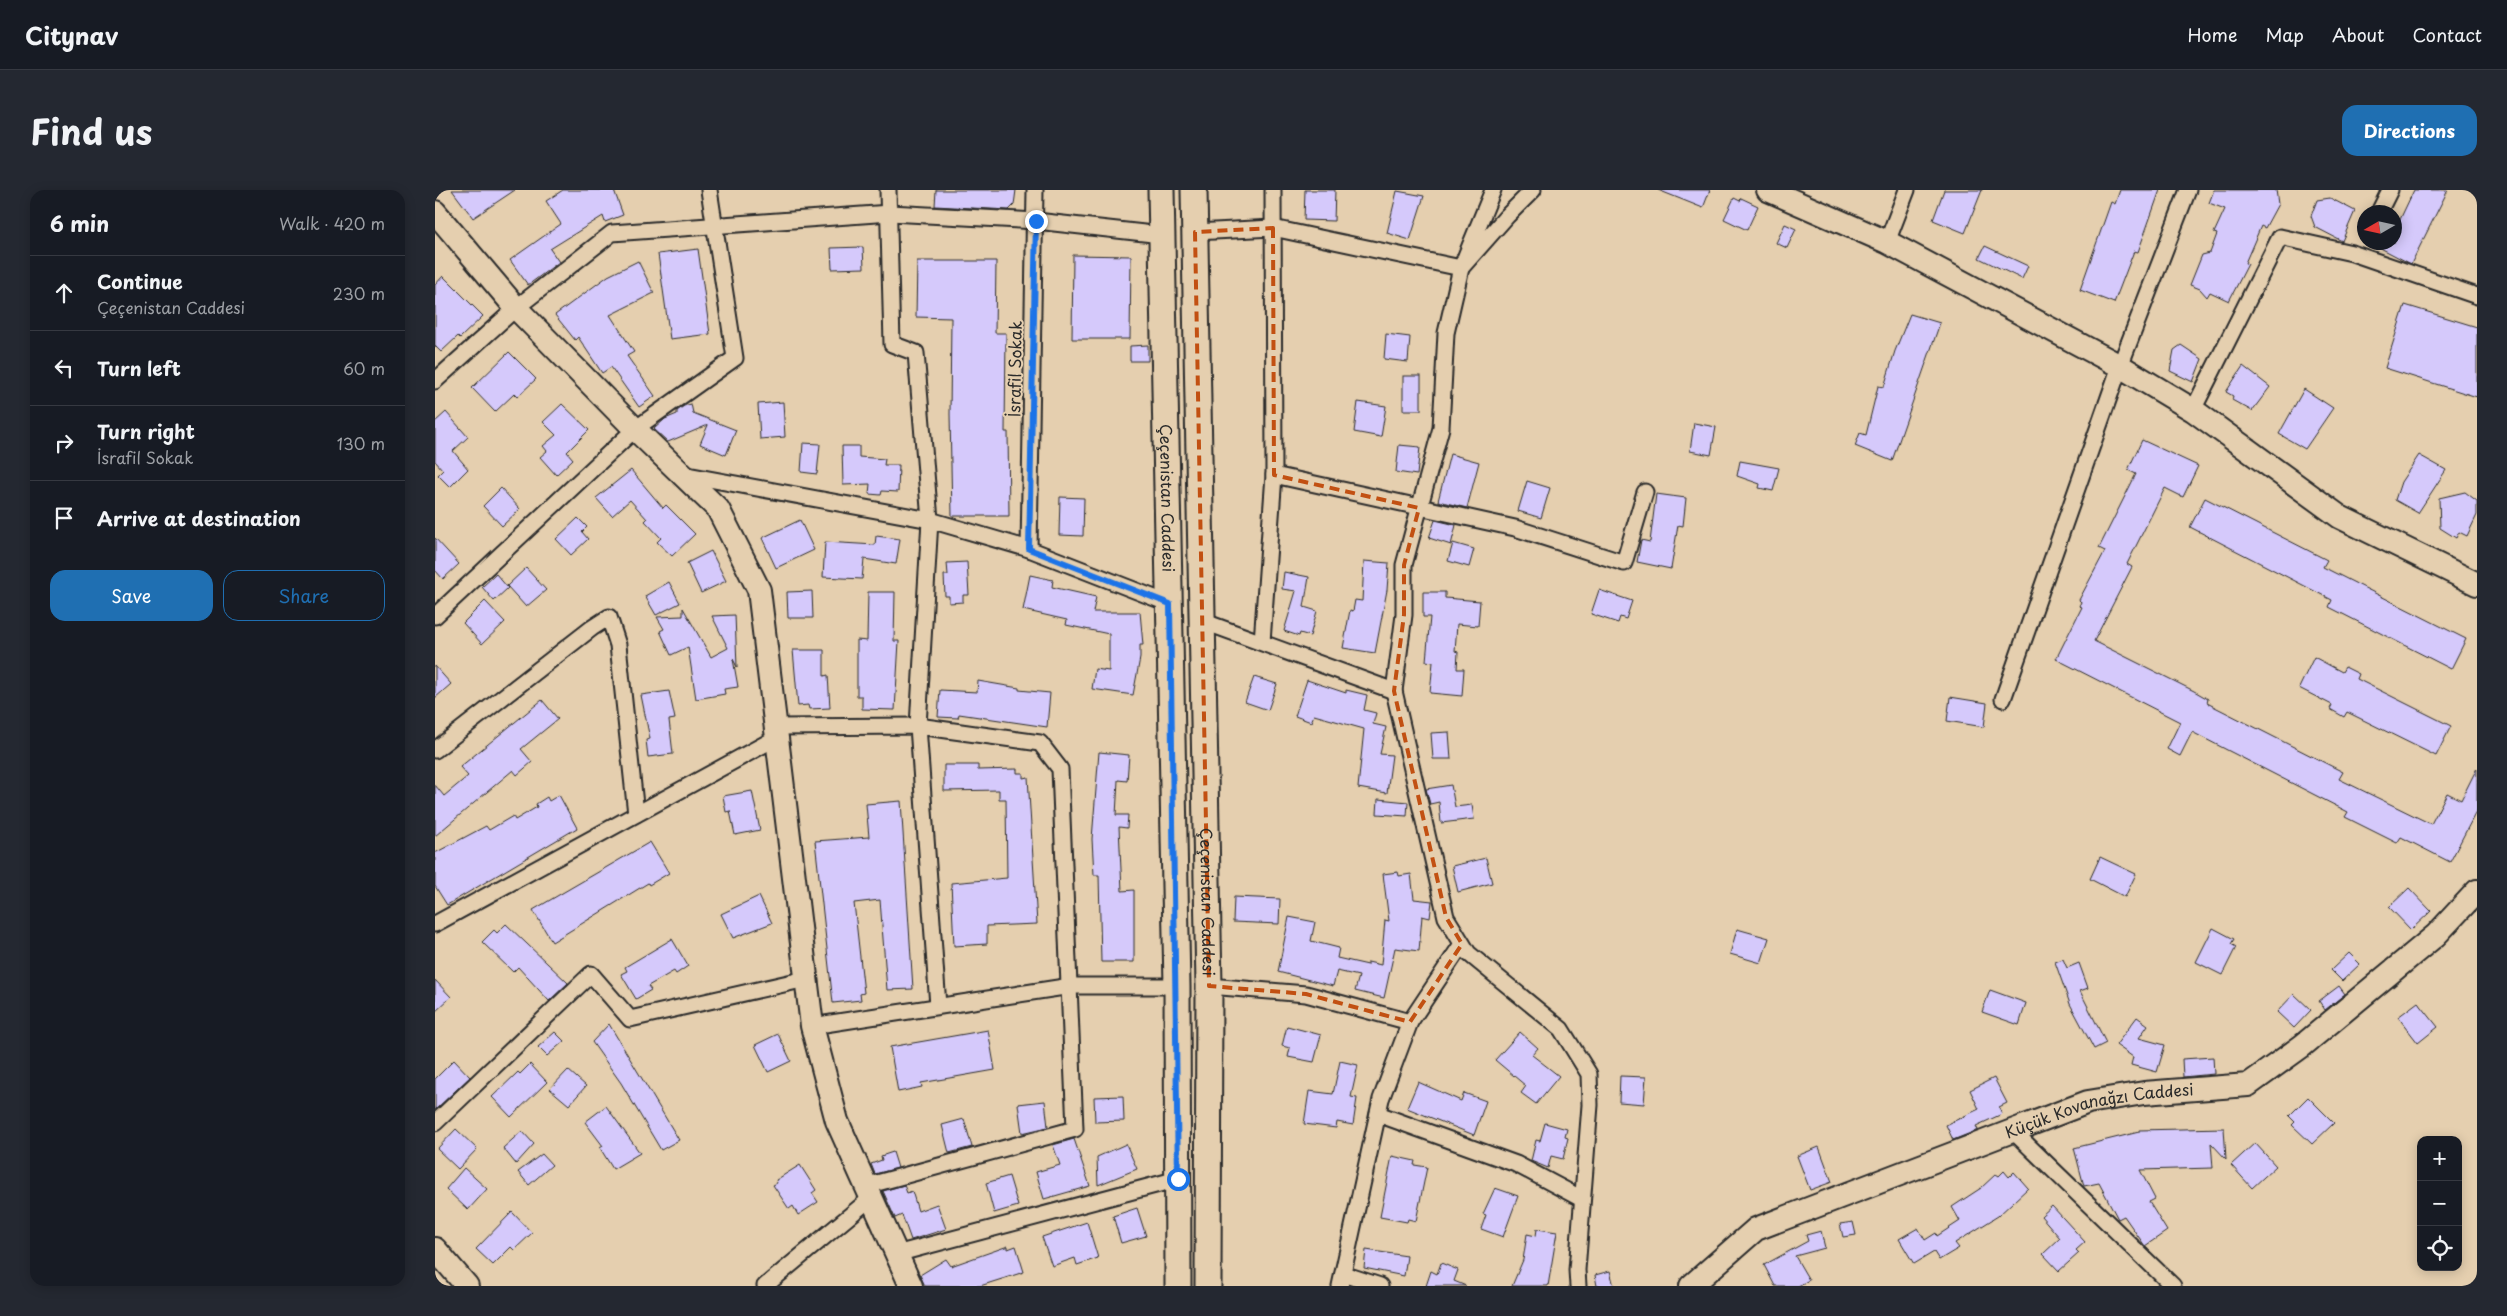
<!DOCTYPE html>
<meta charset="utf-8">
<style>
:root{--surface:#171b24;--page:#242831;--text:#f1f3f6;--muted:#9ea1a6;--line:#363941;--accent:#1f6fb2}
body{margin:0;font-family:"Playpen Sans",sans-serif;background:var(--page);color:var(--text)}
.controls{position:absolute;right:15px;bottom:15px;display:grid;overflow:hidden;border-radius:10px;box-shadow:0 2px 12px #0003}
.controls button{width:45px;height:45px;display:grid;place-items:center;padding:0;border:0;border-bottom:1px solid var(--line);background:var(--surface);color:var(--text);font:25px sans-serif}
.compass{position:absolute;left:1922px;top:15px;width:45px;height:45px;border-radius:50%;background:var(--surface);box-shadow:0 2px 12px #0003;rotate:261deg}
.stop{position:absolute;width:15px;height:15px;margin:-11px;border:4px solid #1a73e8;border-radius:50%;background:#fff}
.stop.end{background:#1a73e8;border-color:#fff;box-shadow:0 1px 5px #0008}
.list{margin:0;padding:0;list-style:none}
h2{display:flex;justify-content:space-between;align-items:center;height:65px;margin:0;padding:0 20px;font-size:21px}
h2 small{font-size:16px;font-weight:400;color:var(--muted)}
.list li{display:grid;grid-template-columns:32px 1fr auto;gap:15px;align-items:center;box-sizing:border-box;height:75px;padding:0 20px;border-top:1px solid var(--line)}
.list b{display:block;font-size:19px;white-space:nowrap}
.list p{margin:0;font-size:16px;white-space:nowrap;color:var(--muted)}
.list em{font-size:16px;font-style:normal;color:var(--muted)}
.actions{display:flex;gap:10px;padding:15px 20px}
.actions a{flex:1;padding:11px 0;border:1px solid var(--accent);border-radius:15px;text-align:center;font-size:18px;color:var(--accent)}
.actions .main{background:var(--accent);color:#fff}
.icon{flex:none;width:28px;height:28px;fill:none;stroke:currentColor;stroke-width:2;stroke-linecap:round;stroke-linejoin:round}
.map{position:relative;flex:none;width:2042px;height:1096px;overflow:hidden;border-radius:15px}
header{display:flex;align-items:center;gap:30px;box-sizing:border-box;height:70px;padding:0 25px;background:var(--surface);border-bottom:1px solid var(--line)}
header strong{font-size:24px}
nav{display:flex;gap:28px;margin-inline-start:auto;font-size:18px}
.intro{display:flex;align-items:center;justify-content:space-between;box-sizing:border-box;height:120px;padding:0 30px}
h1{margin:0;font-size:35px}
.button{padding:12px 22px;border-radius:15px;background:var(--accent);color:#fff;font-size:18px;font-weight:700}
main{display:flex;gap:30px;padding:0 30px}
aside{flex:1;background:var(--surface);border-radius:15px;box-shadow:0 2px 12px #0003}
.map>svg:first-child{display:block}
</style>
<header>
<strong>Citynav</strong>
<nav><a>Home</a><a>Map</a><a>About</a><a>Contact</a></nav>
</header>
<div class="intro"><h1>Find us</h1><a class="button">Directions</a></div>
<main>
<aside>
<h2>6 min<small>Walk · 420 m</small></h2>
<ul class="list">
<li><svg class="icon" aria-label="ahead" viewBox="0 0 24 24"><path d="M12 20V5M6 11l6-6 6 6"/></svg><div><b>Continue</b><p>Çeçenistan Caddesi</p></div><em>230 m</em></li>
<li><svg class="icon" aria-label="left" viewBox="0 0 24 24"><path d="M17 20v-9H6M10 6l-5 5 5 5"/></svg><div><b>Turn left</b></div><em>60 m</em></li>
<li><svg class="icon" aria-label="right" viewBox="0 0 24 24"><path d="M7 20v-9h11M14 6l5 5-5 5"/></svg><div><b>Turn right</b><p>İsrafil Sokak</p></div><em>130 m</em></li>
<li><svg class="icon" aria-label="arrive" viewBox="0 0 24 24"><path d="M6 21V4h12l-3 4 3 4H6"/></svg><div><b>Arrive at destination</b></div></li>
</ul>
<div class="actions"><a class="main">Save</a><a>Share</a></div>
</aside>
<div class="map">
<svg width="2042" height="1096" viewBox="0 0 2042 1096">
<rect width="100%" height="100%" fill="#e5cfaf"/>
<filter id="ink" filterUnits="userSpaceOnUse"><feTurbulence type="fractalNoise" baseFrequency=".02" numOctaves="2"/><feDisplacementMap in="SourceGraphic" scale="10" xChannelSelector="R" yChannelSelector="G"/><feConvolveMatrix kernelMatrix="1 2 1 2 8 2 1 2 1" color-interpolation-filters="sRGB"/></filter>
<g filter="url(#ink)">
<g fill="#d5c9fb" stroke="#2b2b2b">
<polygon points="17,0 80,0 38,28"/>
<polygon points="128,0 179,0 188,25 170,32 168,26 115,59 124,72 93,95 75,70 126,34 111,11"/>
<polygon points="501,0 581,0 579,15 574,20 500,16"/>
<polygon points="870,0 900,0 899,31 869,30"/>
<polygon points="1223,0 1275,0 1268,18"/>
<polygon points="1509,0 1547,0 1530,43 1498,30"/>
<polygon points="1685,0 1725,0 1703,62 1699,61 1679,113 1645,100 1676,12 1680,14"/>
<polygon points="1779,0 1841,0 1843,14 1830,38 1826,36 1810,73 1813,74 1794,111 1775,102 1772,107 1765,99 1755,95 1767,65 1775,63 1782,44 1779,43 1790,19 1774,13"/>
<polygon points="1979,0 2013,0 1976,74 1934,52 1960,52 1960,40"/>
<polygon points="962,1 989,6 975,50 952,43"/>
<polygon points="1299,8 1305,11 1306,8 1323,16 1312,40 1289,29"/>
<polygon points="1895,8 1920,21 1907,51 1880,37 1876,26 1882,10"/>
<polygon points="1350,34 1361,39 1352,58 1341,53"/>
<polygon points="1550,56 1593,76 1587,89 1544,68"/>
<polygon points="428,57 429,78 397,79 396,58"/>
<polygon points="263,59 275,144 235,149 223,64"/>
<polygon points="638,65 696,66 695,149 637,149"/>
<polygon points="203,71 219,103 175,125 199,162 192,166 220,206 204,217 176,177 167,183 143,147 140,150 120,125 173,86"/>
<polygon points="482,71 561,71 560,143 571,143 570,242 573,242 574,326 517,326 515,224 516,128 481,127"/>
<polygon points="8,86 48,126 25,148 23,146 6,162 0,156 0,95"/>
<polygon points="1970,115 2042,137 2042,207 1950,178"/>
<polygon points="1475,124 1505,133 1457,271 1420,256 1425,243 1431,245 1443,196 1449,197 1460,161"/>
<polygon points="951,144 975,147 973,172 949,169"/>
<polygon points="713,155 713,171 695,171 695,156"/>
<polygon points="1746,155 1767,169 1758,192 1735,181 1739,160"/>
<polygon points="74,162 101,189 82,207 79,204 60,222 37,198"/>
<polygon points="1808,176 1835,197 1817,221 1797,210 1798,206 1791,202"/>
<rect x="968" y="186" width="18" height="34"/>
<polygon points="1869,199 1898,218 1870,259 1844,244"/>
<polygon points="348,212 350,247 325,249 323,214"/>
<polygon points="923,212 951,216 946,247 919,242"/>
<polygon points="127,214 154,240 132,262 138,269 121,285 105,267 112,261 108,256 121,245 108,232"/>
<polygon points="256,214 258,223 301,240 291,265 265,254 273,235 233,252 219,239 230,229 242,224 242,221 249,216"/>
<polygon points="11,222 33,247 18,261 33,279 15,297 3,285 8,280 0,271 0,232"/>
<polygon points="1259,233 1281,237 1276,265 1255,261"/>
<polygon points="1707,250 1763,276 1748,307 1730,298 1692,374 1697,377 1659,451 1759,501 1773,509 1772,513 1908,582 1904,589 1996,634 2012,603 2026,610 2042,578 2042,620 2015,672 1966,647 1962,653 1910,627 1913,622 1757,542 1745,566 1732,559 1745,532 1621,469 1647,417 1644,416 1646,412 1644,410 1670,361 1664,358 1701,284 1693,280"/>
<polygon points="368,253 385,254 382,284 366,282"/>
<polygon points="964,255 985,257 982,285 961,282"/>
<polygon points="407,256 424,256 424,267 450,269 449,275 464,275 463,302 447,301 446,305 434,304 435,294 408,295"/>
<polygon points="1015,264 1044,272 1032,318 1003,311"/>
<polygon points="1984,265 2011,280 1983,323 1960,310 1966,292"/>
<polygon points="1305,271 1344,278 1338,301 1324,298 1325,294 1302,286"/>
<polygon points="196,280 228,318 231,315 260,344 237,366 222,352 226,348 210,331 212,329 195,310 177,326 161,308"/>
<polygon points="1092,291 1115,298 1106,328 1083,321"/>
<polygon points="66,298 85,319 67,336 48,316"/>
<polygon points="2030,302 2042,311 2042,325 2032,346 2024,342 2021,348 2005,338 2004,308"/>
<polygon points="1221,304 1251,308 1248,336 1243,335 1236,379 1202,372 1206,350 1215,352"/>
<polygon points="625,307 649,308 648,346 624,345"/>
<polygon points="1770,308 1892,370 1888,377 2031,449 2016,479 1894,417 1897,410 1755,337"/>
<polygon points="143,328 152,337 147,342 153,349 136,365 121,349"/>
<polygon points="365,330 379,360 341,378 327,348"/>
<polygon points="1000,330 1021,335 1016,355 994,348"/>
<polygon points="441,346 465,349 461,374 429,369 427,389 388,387 390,352 440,355"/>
<polygon points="0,348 24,374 8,389 0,380"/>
<polygon points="1018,353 1039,359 1034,377 1013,371"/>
<polygon points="276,361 291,391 266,403 252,373"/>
<polygon points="929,371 954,373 952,400 940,463 908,458 915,420 918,421 920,410 927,411"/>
<polygon points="532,372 534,405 528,405 528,412 514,413 514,406 510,406 509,385 513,385 512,373"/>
<polygon points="91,378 111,400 91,417 72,396"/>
<polygon points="849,382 874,387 869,417 882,421 875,446 865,443 864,446 849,441 861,401 847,399"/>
<polygon points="61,384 73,398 59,411 47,397"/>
<polygon points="595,385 618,390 617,397 661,407 658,422 705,422 708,455 705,455 705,468 698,505 657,499 660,479 674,481 674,444 631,435 632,430 588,420"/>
<polygon points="234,392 245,413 221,425 210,406"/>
<polygon points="1164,400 1197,411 1191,429 1185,427 1183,433 1156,424"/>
<polygon points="377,401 378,428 353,428 352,402"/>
<polygon points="433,402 460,402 459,451 464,451 460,520 427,519 427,506 422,506 422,450 432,451"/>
<polygon points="988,402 1010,402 1010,408 1045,411 1043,436 1022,434 1020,461 1023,462 1022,479 1029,479 1027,506 995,503 998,472 991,471 995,427 988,427"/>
<polygon points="50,411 70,432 47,454 28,433"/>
<polygon points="248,418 276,467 293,458 277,426 300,425 302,477 298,469 303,497 289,499 290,504 261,509 253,457 236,465 225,441 229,439 222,427 248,426"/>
<polygon points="358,460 389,460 389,486 393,485 395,518 374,519 373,515 363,516"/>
<polygon points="1879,467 1907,482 1910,477 1924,484 1922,489 2016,536 2001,566 1912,522 1909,527 1895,519 1897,515 1864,498"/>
<polygon points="0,476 16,494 0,508"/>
<polygon points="819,487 842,494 833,520 810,512"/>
<polygon points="872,490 911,503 911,500 932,505 929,520 941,523 938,534 951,537 945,564 957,565 952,603 923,598 929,539 879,525 876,532 860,526"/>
<polygon points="543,491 584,498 584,500 615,503 612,537 524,524 523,528 503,527 505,500 542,502"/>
<polygon points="234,501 240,529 234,530 238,564 213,567 211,550 215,549 206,505"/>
<polygon points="1515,507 1552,513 1549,537 1512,531"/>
<polygon points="107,510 123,529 86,559 97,572 82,585 78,580 0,646 0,595 9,606 33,586 25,577"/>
<polygon points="1014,542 1016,569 998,569 996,543"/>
<polygon points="664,562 694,565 692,591 683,590 681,625 693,625 692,638 684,637 687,701 699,700 699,772 666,772 664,685 659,685 657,649"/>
<polygon points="509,575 543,575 543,580 582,579 582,583 588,583 588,588 593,587 602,734 552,736 552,754 519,756 516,693 572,688 571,609 564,609 564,600 509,601"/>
<polygon points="1016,595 1020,617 1037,615 1039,629 1006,633 1004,612 995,614 991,599"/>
<polygon points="317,601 325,640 300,645 295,621 291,622 288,606"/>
<polygon points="124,605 142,638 12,715 0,696 0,663 51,636 54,640 78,626 80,630 102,617 101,614 112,607 114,611"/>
<polygon points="943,609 973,612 972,626 942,624"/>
<polygon points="466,611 478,799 452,800 445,710 419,713 429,803 425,804 426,810 398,813 380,651 434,647 431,614"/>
<polygon points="215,652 234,683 214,695 213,693 117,752 98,720"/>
<polygon points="1665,667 1701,684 1690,707 1655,689"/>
<polygon points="1051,668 1057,693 1023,702 1017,676"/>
<polygon points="963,682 964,686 976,684 979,709 997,711 995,728 987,726 984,761 960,758 949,808 920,801 924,786 902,781 898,796 843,782 854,727 880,732 876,751 904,758 902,768 933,775 933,772 946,775 950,730 954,731 948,684"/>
<polygon points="1974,698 1996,721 1976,740 1954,717"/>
<polygon points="324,706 337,733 298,748 286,724"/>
<polygon points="799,707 845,709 844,734 798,732"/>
<polygon points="71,734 133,793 114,811 83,777 78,782 47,752 59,740 62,743"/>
<polygon points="1778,738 1799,749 1796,754 1801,757 1787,785 1761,772"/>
<polygon points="1302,739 1334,748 1326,773 1295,764"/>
<polygon points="237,749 253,776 241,784 239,781 213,796 216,800 201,809 186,784 192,781 190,777"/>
<polygon points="1914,763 1925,774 1907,791 1896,780"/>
<polygon points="1628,769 1632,778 1644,773 1653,798 1645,801 1671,853 1659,859 1635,814 1620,772"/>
<polygon points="0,790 16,807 0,822"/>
<polygon points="1904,796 1910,804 1890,820 1884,811"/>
<polygon points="1555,800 1591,813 1584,835 1547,822"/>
<polygon points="1859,804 1876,820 1859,838 1842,822"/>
<polygon points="1983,812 2003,837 1983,853 1963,827"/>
<polygon points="1702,827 1713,835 1704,848 1730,855 1722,882 1696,875 1698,867 1681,855"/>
<polygon points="174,834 244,950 226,960 186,893 157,852"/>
<polygon points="852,836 886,845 879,872 853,867 855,858 847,856"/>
<polygon points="553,840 560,880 486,893 487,897 463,902 455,857"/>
<polygon points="120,842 129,851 112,866 103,857"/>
<polygon points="1085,842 1103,858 1097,865 1124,886 1101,914 1086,903 1091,896 1060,870"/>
<polygon points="343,844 356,871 333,882 320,855"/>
<polygon points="1778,867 1779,884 1748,887 1747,869"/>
<polygon points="19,870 35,887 0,920 0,889"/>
<polygon points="905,871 923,875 916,907 922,908 918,935 902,932 901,938 869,934 874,901 898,904"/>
<polygon points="95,874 112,892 76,927 57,907 83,882 85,884"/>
<polygon points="133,880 151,896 134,915 115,899"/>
<polygon points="1185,886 1211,887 1209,914 1184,912"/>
<polygon points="1559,888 1572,913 1564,917 1567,924 1541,936 1543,940 1518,950 1511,935 1544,919 1535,900"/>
<polygon points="983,892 1026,911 1029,903 1051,911 1039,945 972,918"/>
<polygon points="688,906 689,931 660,932 659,907"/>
<polygon points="1873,907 1899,933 1877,954 1857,935 1860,932 1854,926"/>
<polygon points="610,911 613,937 587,943 583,914"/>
<polygon points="171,916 205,963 178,979 165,958 168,956 150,932"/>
<polygon points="529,929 537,957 514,963 507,935"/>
<polygon points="1110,933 1132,939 1130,947 1133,948 1128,969 1116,966 1113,978 1096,971 1101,950 1105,951"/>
<polygon points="1789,938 1791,969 1776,953 1778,978 1705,980 1720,1009 1714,1012 1732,1041 1710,1056 1689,1026 1683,1029 1664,993 1649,996 1639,958 1704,942 1704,940"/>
<polygon points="21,939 42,959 23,979 2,959"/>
<polygon points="87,941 99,954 81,974 68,958"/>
<polygon points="639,949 655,996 609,1009 601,982 625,975 618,955"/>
<polygon points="1820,953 1841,976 1817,998 1796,975"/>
<polygon points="691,954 702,979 663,995 662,967"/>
<polygon points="1384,957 1397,992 1375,1000 1362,966"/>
<polygon points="458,962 463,978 440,984 436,974 447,970 446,966"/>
<polygon points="107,964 117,975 94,995 83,982"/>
<polygon points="957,966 980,971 979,975 992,977 981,1031 973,1029 972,1032 945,1027"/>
<polygon points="365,975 381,1000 377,1003 383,1012 363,1025 358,1016 354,1019 338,995 342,993 341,990"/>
<polygon points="29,978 52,999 33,1020 11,999"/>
<polygon points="1569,981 1574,987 1579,982 1593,998 1563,1026 1520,1053 1524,1058 1504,1070 1499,1062 1479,1074 1464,1049 1483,1038 1490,1050 1501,1043 1502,1046 1525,1031 1517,1017 1546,998 1561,984 1564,986"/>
<polygon points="574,986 583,1016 559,1023 551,993"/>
<polygon points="469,995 472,1003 477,1001 483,1021 502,1014 511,1039 476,1050 467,1025 460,1028 448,1001"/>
<polygon points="1060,998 1083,1006 1068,1047 1046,1039 1051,1025 1048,1024"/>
<polygon points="1617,1016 1650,1052 1641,1060 1644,1063 1624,1081 1608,1064 1625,1048 1606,1026"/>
<polygon points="702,1018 711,1046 686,1053 678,1026"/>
<polygon points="77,1022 97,1043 79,1060 76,1057 58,1075 41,1059"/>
<polygon points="652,1032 663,1068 642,1075 640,1068 617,1076 607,1047"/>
<polygon points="1418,1032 1421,1045 1408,1047 1405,1034"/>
<polygon points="1102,1039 1122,1042 1113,1096 1077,1096 1088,1070 1092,1044 1101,1046"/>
<polygon points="1386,1041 1390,1058 1360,1066 1374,1090 1363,1096 1340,1096 1329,1075 1373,1051 1371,1045"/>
<polygon points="573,1056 573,1059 581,1056 589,1082 545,1096 490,1096 485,1085 511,1069 516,1076"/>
<polygon points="931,1060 972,1066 969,1086 929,1078"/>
<polygon points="1006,1073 1023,1080 1019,1091 1031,1096 991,1096 996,1081 1002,1084"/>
<polygon points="1175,1081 1179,1096 1162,1096 1160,1085"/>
</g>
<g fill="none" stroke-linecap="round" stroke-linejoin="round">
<g stroke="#2b2b2b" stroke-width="19">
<g id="street">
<polyline points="453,0 457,154 481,163 495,330 483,536 503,816"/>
<polyline points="1058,0 1026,78 1072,26 1098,0"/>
<polyline points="1944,22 1955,0"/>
<polyline points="760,42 838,38 1026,78 1011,143 1006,238 969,375 969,425 959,501 1011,727 1033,763 1126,839 1154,884 1155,915 1142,1080 1143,1096"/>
<polyline points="1452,52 1472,0"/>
<polyline points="0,191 81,118 177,43 455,23 601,31 727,45"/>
<polyline points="1758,220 1845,47 1917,63 2042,106"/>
<polyline points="247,284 495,330 594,359 735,414"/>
<polyline points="839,285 1080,338 1189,373 1210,302"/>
<polyline points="594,359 600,0"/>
<polyline points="0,426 200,239 300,168 274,0"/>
<polyline points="767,431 959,501"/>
<polyline points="827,452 839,285 838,0"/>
<polyline points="1568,509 1685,176 1753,0"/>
<polyline points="340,537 483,536 605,553 625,579 640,939 431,996"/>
<polyline points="0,560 157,438 174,427 183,455 201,624"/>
<polyline points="0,734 341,548"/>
<polyline points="774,796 871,804 975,832"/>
<polyline points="377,836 636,796 742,796"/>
<polyline points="943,924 1081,974 1147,1009"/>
<polyline points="0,933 156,784 195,829 371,789"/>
<polyline points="1578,941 1738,1096"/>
<polyline points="461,1064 743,989"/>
<polyline points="908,1084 945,1096"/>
<polyline points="330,1096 436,1008"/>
<polyline points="905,1096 946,909 975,832 1027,754"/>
</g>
</g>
<g stroke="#2b2b2b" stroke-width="26">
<g id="secondary">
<polyline points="1333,0 1452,52 1685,176 1758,220 1905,327 2042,394"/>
<polyline points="0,22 81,118 200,239 283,319 324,400 377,836 402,931 476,1096"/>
<polyline points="0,1059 32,1096"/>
<path id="s1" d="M1256,1096l65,-57 332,-127 56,-9 104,-8 54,-39 134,-111 41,-44"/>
</g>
</g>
<g stroke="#2b2b2b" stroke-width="29">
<g id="primary">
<path id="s2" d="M726,0l16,796 1,300"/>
<path id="s3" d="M759,0l15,796 -1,300"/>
</g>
</g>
<use href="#street" stroke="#e5cfaf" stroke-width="15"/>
<use href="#secondary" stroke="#e5cfaf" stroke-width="22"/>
<use href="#primary" stroke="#e5cfaf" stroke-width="25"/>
</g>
</g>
<g fill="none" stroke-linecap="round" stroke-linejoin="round" filter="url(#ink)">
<polyline stroke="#1a73e8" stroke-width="6" points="601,31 594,359 735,414 743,989"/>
</g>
<path fill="none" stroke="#c25012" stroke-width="4" stroke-dasharray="10 6" stroke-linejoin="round" d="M838,38l1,247 145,33 -15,57v50l-10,76 52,226 16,27 -52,78 -104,-28 -97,-8 -14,-754z"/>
<g text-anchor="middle" stroke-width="4" stroke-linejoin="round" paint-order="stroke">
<g font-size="16" fill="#2b2b2b" stroke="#e5cfaf">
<text transform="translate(580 179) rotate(-89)" y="6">İsrafil Sokak</text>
<text dy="6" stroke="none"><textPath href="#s2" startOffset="308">Çeçenistan Caddesi</textPath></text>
<text dy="6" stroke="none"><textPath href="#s3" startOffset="712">Çeçenistan Caddesi</textPath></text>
<text dy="6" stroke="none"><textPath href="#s1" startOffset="451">Küçük Kovanağzı Caddesi</textPath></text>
</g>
</g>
</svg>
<div class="controls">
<button>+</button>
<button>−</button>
<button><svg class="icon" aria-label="locate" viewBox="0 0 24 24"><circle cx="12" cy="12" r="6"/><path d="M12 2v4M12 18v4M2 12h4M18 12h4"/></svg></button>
</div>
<svg class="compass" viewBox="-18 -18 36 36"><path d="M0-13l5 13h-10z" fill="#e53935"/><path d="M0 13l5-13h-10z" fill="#9ea1a6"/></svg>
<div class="stop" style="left:743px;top:989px"></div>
<div class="stop end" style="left:601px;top:31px"></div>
</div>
</main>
